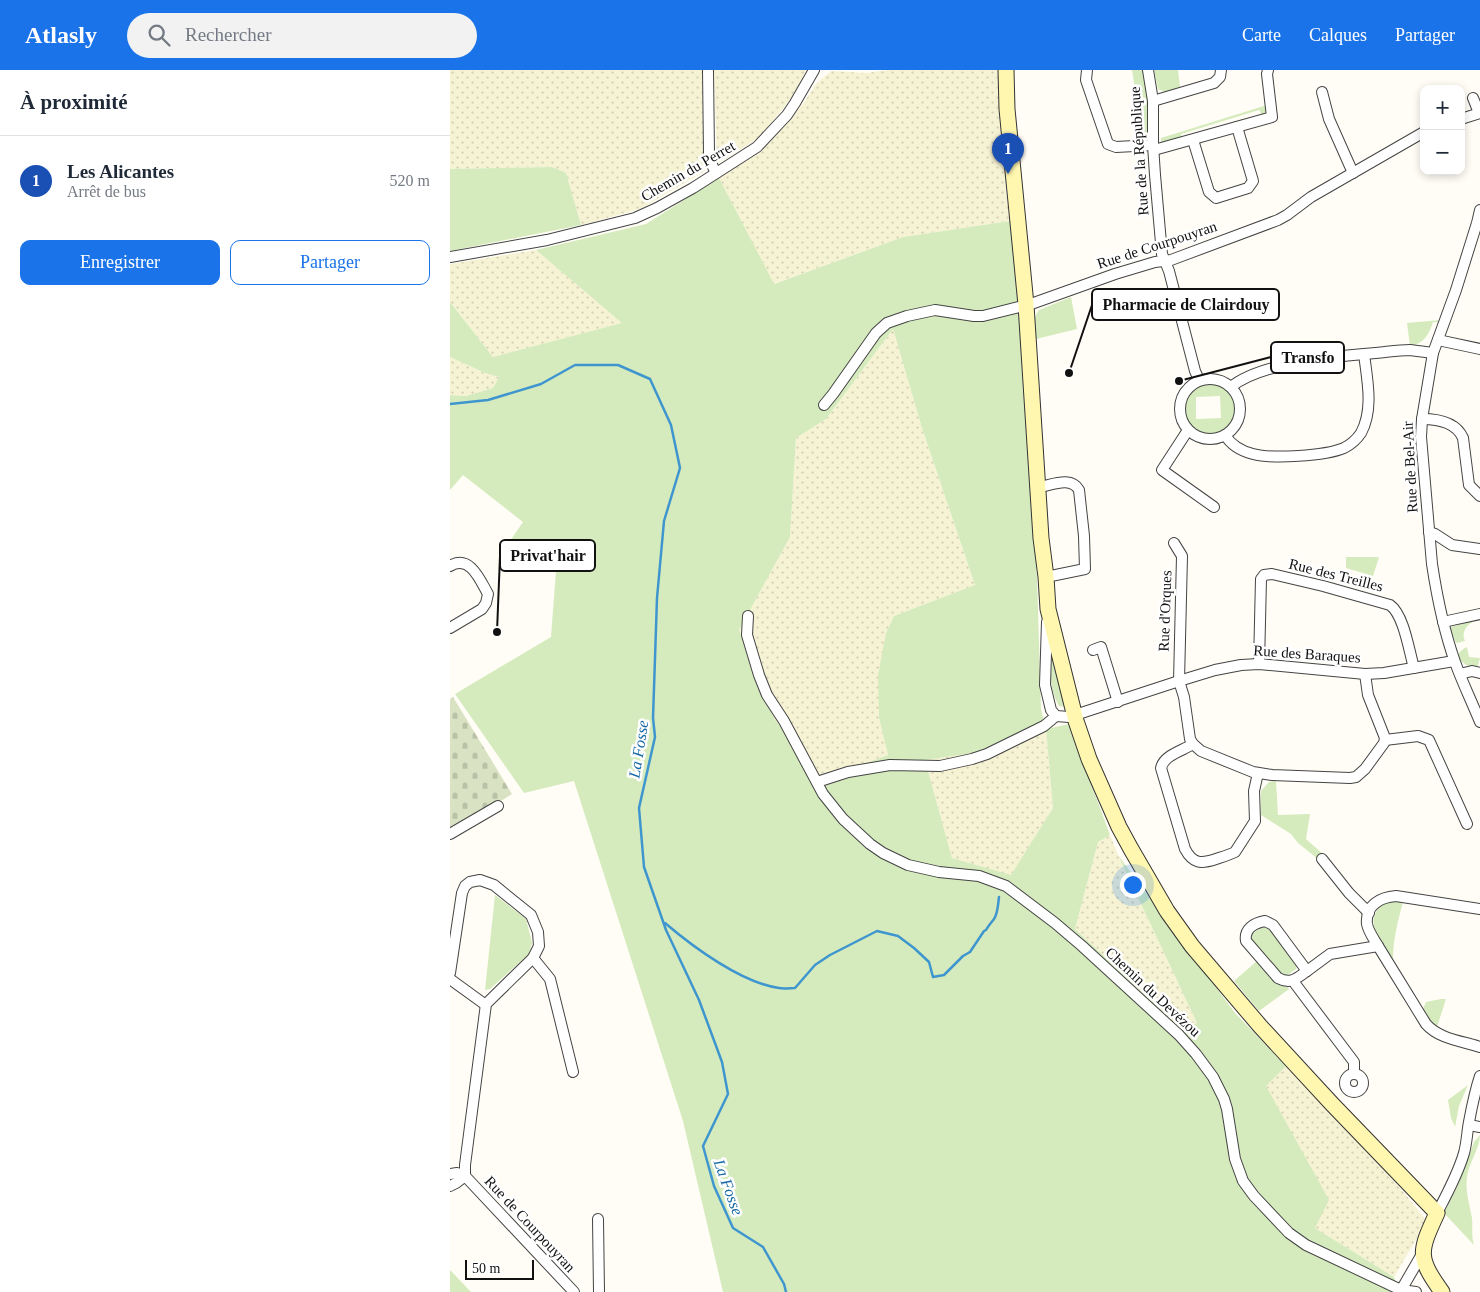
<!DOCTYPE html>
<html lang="fr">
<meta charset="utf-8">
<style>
:root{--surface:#fff;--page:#f2f2f3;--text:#1f2937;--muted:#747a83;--line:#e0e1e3;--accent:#1a73e8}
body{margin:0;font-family:Georgia,serif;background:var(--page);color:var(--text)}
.controls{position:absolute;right:15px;top:15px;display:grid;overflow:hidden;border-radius:10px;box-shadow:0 2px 8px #0003}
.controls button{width:45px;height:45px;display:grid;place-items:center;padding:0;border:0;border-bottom:1px solid var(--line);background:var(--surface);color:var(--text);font:25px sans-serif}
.scale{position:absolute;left:15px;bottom:12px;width:69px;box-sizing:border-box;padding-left:5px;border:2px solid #111;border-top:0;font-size:14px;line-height:18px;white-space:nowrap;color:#111;-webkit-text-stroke:4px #fff;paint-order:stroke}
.you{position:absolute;left:682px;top:814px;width:18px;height:18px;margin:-12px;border:4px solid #fff;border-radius:50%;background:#1a73e8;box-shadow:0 0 0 8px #1a73e833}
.badge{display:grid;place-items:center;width:32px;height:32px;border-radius:50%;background:var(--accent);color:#fff;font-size:16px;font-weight:700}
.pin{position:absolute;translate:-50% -41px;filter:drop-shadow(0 1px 2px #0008)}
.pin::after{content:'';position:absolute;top:26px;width:18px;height:15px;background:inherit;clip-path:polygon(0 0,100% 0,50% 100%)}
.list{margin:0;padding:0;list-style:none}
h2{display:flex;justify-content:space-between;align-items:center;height:65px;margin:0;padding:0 20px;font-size:21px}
h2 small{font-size:16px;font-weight:400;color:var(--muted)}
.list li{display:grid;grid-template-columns:32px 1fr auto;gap:15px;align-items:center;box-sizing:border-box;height:90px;padding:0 20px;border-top:1px solid var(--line)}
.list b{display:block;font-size:19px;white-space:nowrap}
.list p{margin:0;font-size:16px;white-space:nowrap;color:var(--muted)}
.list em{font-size:16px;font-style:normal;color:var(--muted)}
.actions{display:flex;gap:10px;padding:15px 20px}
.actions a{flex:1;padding:11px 0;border:1px solid var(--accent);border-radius:10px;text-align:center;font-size:18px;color:var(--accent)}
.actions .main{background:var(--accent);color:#fff}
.icon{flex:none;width:28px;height:28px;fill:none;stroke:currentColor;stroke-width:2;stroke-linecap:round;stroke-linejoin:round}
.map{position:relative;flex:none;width:1030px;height:1222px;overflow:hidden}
header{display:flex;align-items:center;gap:30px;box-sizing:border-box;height:70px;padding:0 25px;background:var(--accent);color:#fff}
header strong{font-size:24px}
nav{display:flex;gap:28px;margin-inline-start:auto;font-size:18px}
.search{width:350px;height:45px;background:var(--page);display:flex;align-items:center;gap:12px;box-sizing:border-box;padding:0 18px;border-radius:28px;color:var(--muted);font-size:19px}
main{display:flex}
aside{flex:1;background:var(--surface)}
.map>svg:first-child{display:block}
</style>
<header>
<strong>Atlasly</strong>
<div class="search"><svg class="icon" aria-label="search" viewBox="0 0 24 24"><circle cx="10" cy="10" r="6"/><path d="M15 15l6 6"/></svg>Rechercher</div>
<nav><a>Carte</a><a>Calques</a><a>Partager</a></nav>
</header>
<main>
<aside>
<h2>À proximité<small></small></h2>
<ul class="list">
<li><span class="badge" style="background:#1a4fb4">1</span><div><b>Les Alicantes</b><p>Arrêt de bus</p></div><em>520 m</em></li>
</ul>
<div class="actions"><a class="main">Enregistrer</a><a>Partager</a></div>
</aside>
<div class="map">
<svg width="1030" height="1222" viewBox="0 0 1030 1222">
<defs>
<pattern id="farmland-dots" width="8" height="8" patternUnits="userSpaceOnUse" patternTransform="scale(1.25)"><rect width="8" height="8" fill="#f6f3d4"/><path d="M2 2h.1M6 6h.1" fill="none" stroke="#d2cfb5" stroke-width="1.8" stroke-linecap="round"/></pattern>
<pattern id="cemetery-stones" width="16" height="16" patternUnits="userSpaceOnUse" patternTransform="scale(1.25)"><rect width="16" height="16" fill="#d9e3c4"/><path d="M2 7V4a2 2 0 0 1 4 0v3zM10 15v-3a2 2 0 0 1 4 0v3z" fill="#b9c2a7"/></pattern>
</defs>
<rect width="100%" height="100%" fill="#fffdf5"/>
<g fill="url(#farmland-dots)">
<polygon points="0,0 253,0 255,101 190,139 131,155 116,103 102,97 0,99"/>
<polygon points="264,0 356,0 346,22 310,67 267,94"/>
<polygon points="438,0 551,0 556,122 560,151 453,167 323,214 269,108 311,82 353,34 366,14 381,1 416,3"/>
<polygon points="86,180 173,253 43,287 0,232 0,194"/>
<polygon points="443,259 472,358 525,515 444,546 436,563 429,648 438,685 422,691 367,705 325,651 289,560 340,467 346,368 376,349"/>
<polygon points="0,287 35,303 49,307 43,318 16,326 0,325"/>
<polygon points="596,659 603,738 561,806 502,788 475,690 517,684"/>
<polygon points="660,765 668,785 747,953 733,960 625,859 648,772"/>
<polygon points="836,996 929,1092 977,1151 944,1207 865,1158 816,1015"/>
</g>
<g fill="#d5ebbd" fill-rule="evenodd">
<polygon points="682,0 694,0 699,38 698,68 693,69"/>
<polygon points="704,0 728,0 730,17 715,22 708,19"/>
<polygon points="817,35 817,42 812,45 809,40 731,64 732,70 711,75 711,68"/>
<polygon points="102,97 116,103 131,155 0,181 0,99"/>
<path d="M269,108l55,106 129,-47 107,-16 11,95 16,261 4,132 5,20 23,-5 41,111 -12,7 -23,87 108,101 14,-7 -79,-168 117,158 51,53 -20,20 63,114 -14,28 79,49 5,15h-676l-40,-171 -109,-340 -50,12 -69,-99 96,-57 5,-66 -46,-30 13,-19 -60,-47 -13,15v-95l16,1 27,-8 6,-11 -14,-4 -35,-16v-55l43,55 129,-34 -86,-73 110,-26zM443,259l29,99 53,157 -81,31 -8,17 -8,42 1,43 9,37 -16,6 -54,14 -43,-55 -36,-90 51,-93 6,-99 30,-19zM596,659l7,79 -42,67 -59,-17 -27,-98 42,-6z"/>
<path d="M621,227l6,32 -41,10c-1,-10 -4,-21 3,-29z"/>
<path d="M991,250l-1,2h-7c-4,13 -10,22 -23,24l-3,-23z"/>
<path d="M764,314c33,7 24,56 -10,49 -22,-5 -27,-37 -6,-47 5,-2 10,-2 16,-2zM770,326l1,22 -25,1v-22z"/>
<polygon points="896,487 929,487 923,506 896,498"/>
<path d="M1024,551c-8,4 -13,12 -9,20l-8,2 -2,-2 -4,-11v-3l3,-1z"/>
<path d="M1017,577l2,10 11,1 -3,11c-12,-3 -29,-13 -10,-22z"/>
<path d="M606,589l11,48 -8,-1c-9,-17 -9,-27 -7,-46z"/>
<polygon points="826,711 828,745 860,744 856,769 874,785 869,790 848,773 841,764 811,745 811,721 819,712"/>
<polygon points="45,825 76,849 82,873 79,884 40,919 35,920"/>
<path d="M943,831l10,1c-5,19 -10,37 -10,57 -8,-13 -26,-31 -17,-47 4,-7 10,-10 17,-11z"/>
<polygon points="813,857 820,859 847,895 846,899 835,907 830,905 802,872 801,864"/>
<polygon points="807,891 827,913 835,914 839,919 809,941 784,911"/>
<polygon points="991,929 996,929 987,957 980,950 973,939 976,932"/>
<polygon points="1018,1015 1009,1036 1005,1057 1001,1048 998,1030"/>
<path d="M1030,1065c0,12 -9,25 -12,37 -4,16 1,29 4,46 1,9 -1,18 2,27l-30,-32 13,-26 17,-45z"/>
<polygon points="0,1200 21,1222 0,1222"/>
</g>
<polygon fill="url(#cemetery-stones)" points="3,627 62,724 0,763 0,629"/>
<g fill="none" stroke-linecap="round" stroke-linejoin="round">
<g stroke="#3f96cf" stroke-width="2.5">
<polyline points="0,334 38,330 91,314 125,295 168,295 200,309 221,355 230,398 214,451 207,528 203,648 205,667 189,738 194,797 216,860 249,930 272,992 278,1024 253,1076 264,1116 283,1158 313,1177 334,1214 336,1222"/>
<path d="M215,853c28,24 77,60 114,65 5,1 11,0 16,0l20,-23 15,-10 47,-24 21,5 16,12 15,14 4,15 11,-2 19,-19 7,-4 14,-21 2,-1c2,-4 5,-7 8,-11 4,-6 4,-15 5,-22"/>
</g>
<g stroke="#444" stroke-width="12">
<g id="street">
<polyline points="258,0 259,83 261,93 266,103"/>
<polyline points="637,0 636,10 658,74 666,77 703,75"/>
<polyline points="698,0 703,31 703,75 705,105 712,184 719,201 745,301 749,310"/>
<polyline points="872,22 879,49 903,103"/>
<polyline points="1023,28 1029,43"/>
<polyline points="703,31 764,13 770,7 771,0"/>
<polyline points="1011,49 1030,43"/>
<polyline points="743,70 759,122 766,128 798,118 803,111 787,57"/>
<polyline points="704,80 822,47 817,4 818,0"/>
<path d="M1030,140l-3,13 -21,67 -23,63 -11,66 -1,18 11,127c5,33 12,67 23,98 7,20 17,40 25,60"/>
<polyline points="0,187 97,170 185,148 207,138 243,118 307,77 337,45 345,33 364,0"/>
<polyline points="988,270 1030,279"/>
<circle cx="760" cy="339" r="30"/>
<path d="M781,317c30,-25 107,-31 145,-34 11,-1 23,-3 34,-3 8,1 16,2 23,3"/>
<polyline points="374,335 383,324 426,263 437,253 457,246 485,240 524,246 533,246 581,234 665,204 705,192 721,190 828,150 837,145 861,127 974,62"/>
<path d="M972,349c16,0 34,3 41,19l6,47 11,11"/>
<polyline points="738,360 712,400 764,437"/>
<path d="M775,365c6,10 16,16 28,19 19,5 72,2 91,-6 6,-3 13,-9 17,-15 13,-24 6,-54 3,-79"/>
<path d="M589,417c13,-2 32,-11 40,3l5,46 1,33 -39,8"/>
<polyline points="979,462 985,464 1002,475 1030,479"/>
<polyline points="724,473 732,486 729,611 734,627 740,669 743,674 751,681 803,702 822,705 900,708 906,707 915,699 934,673 935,668 918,625 915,604"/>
<path d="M0,496c20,-12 30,14 38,28l-2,9 -4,6 -32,19"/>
<polyline points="298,546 297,565 309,605 317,625 334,651 373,724 393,749 420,774 433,783 458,795 489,802 529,806 556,816 605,853 632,876 729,965 746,984 763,1007 774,1029 777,1039 785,1089 793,1111 804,1126 839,1163 856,1175 951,1220 966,1222"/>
<polyline points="597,552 595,615 601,640 606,646 619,647 729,611 765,600 791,595 809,594 915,604 934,603 1004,591"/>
<polyline points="993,552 1030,544"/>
<polyline points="643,580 651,577 668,632"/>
<path d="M809,594l2,-85 3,-4 8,-1 51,12 67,19c14,10 19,46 24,63"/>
<polyline points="1010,604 1022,601 1030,603"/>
<polyline points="935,670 968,666 979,670 1017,754"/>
<path d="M743,674c-11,7 -29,11 -32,24l24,81c8,15 16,15 31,10 6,-2 13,-4 19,-7l20,-31 -1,-30 4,-18"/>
<polyline points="367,712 398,702 440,695 490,696 522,689 537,684 594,656 606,646"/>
<polyline points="0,764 48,736"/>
<polyline points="872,789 899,823 919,843"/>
<path d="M1030,839l-84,-13c-15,1 -31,9 -29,28 1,7 7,15 11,22l48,78c13,15 36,17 54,23"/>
<path d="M815,851l8,4 34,46c-10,7 -16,14 -29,7l-32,-37c-2,-12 8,-18 19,-20z"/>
<polyline points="83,888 100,909 123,1002"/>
<polyline points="857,901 880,884 928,876"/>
<polyline points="0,903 12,823 15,816 20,812 30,810 44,815 81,845 88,862 89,876 83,888 36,934 15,1095 15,1106"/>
<polyline points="0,909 33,933 36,934"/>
<polyline points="843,911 904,992 904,1004"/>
<circle cx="904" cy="1013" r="9"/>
<polyline points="1019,1055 1030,1057"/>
<polyline points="0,1104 7,1103 15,1106 124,1222"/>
<polyline points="0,1116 6,1113 15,1106"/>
<path d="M987,1143c10,-19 21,-39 27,-60 3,-11 3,-21 5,-31 3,-16 6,-31 11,-46"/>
<polyline points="148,1149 149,1222"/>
<polyline points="950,1222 972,1184"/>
</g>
</g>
<g stroke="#333" stroke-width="17">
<path id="secondary" d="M556,0l1,39 19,196 15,233 5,39 2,32 28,112 13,38 30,68 12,22 36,62 25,35 68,80 72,78 105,109c-18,39 -20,44 5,79"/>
</g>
<use href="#street" stroke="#fff" stroke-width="10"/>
<use href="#secondary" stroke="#fff6b0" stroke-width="15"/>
</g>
<g text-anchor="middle" stroke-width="5" stroke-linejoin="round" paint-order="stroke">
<g font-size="15" fill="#111" stroke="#fff">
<text transform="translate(689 81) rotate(-94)" y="5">Rue de la République</text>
<text transform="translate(238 101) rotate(-30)" y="5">Chemin du Perret</text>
<text transform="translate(707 175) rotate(-18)" y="5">Rue de Courpouyran</text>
<text transform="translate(960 397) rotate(-93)" y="5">Rue de Bel-Air</text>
<text transform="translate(886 505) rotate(14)" y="5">Rue des Treilles</text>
<text transform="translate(715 541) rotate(-88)" y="5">Rue d'Orques</text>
<text transform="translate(857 584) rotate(4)" y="5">Rue des Baraques</text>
<text transform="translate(703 922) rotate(43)" y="5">Chemin du Devézou</text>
<text transform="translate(80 1154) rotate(47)" y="5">Rue de Courpouyran</text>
</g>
<g font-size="16" font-style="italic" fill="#1768a6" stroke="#fff">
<text transform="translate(188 679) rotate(-81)" y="6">La Fosse</text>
<text transform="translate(279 1117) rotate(70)" y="6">La Fosse</text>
</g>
</g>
<path fill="none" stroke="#111" stroke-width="2" d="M619 303L642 235M729 311L821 287M47 562L50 486"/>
<g fill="#111" stroke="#fff" stroke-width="2">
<circle cx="619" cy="303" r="5"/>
<circle cx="729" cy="311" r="5"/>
<circle cx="47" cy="562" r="5"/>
</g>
<g fill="#fff" stroke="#111" stroke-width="2">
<rect x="642" y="219" width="187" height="31" rx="5"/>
<rect x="821" y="272" width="73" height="31" rx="5"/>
<rect x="50" y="470" width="95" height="31" rx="5"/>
</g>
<g font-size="16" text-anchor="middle" font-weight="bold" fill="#111">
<text x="736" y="240">Pharmacie de Clairdouy</text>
<text x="858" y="293">Transfo</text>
<text x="98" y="491">Privat'hair</text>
</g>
</svg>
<div class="controls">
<button>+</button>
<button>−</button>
</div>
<div class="scale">50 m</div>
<div class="you"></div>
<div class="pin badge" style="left:558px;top:104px;background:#1a4fb4">1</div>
</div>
</main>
